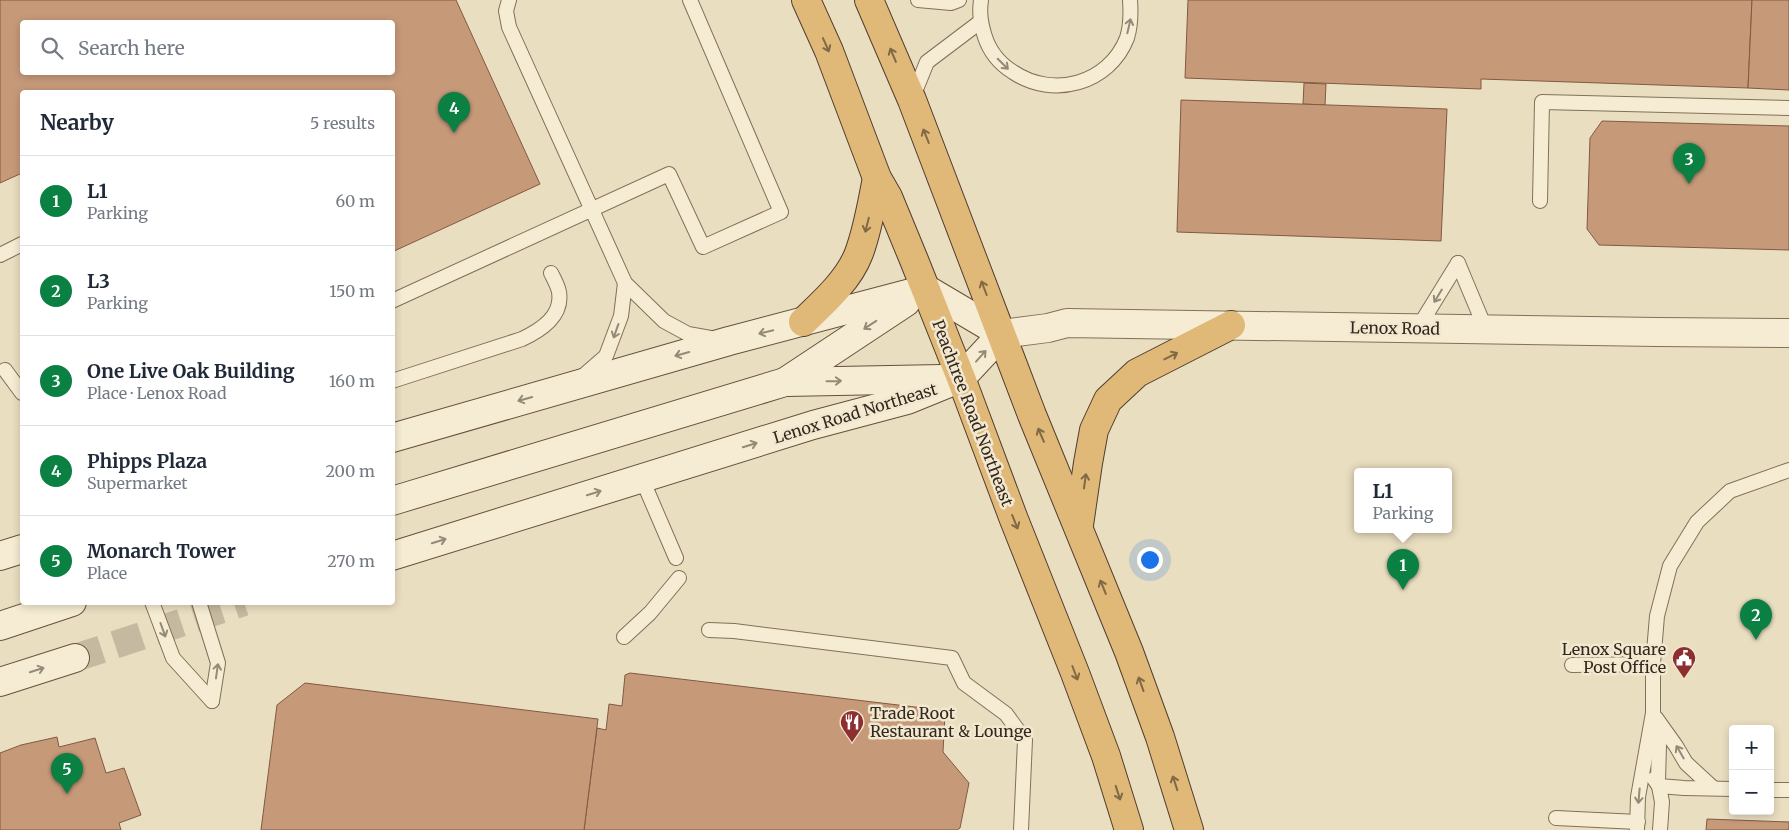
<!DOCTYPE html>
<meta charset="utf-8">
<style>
:root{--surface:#fff;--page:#f6f6f7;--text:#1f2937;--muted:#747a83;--line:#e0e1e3;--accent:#0b8043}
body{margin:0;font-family:Merriweather,serif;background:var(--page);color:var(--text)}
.controls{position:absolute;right:15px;bottom:15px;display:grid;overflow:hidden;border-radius:5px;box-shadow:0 2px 8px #0003}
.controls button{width:45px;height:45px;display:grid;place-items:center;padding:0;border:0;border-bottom:1px solid var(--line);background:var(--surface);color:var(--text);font:25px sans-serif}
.you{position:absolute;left:1149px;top:559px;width:18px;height:18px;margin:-12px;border:4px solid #fff;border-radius:50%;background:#1a73e8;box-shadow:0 0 0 8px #1a73e833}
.badge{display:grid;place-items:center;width:32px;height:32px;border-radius:50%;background:var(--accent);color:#fff;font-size:16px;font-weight:700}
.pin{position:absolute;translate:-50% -41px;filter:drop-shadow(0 1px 2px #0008)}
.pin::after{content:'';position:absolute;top:26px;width:18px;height:15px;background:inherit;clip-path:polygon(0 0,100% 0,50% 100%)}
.popup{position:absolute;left:1354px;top:468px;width:98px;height:65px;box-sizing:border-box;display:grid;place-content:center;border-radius:5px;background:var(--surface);filter:drop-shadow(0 1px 4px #0005);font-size:16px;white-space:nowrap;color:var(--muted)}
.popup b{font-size:19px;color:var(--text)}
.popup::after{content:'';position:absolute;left:50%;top:100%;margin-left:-10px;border:10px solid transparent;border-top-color:var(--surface)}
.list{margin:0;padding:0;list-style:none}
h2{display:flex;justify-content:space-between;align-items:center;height:65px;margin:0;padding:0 20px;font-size:21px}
h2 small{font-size:16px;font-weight:400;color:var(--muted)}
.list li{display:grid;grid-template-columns:32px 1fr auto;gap:15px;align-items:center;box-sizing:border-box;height:90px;padding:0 20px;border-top:1px solid var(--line)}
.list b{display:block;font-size:19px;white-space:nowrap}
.list p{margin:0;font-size:16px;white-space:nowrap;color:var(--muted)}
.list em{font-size:16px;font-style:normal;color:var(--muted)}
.icon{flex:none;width:28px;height:28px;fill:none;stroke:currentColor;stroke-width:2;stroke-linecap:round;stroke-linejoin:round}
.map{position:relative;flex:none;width:1789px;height:830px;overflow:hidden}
.search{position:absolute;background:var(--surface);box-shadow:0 2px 8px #0003;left:20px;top:20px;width:375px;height:55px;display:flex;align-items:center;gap:12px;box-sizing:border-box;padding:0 18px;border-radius:5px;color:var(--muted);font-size:19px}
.panel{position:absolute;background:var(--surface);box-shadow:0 2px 8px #0003;left:20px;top:90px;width:375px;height:515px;border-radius:5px}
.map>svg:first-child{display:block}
</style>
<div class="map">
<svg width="1789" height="830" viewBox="0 0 1789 830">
<rect width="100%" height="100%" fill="#eadec1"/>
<g fill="#c69979" stroke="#805a42" fill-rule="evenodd">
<path d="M0,0h456l84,184 -148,68v-160h-370v81l-22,10zM22,22h370v50h-370z"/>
<polygon points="1188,0 1752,0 1748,88 1481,79 1481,89 1185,78"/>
<polygon points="1752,0 1789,0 1789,90 1748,88"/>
<polygon points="1304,83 1326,84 1325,105 1303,104"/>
<polygon points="1181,100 1447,109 1441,241 1177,232"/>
<polygon points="1602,121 1789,126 1789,250 1599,245 1587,229 1590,138"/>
<polygon points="630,673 940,710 945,714 943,752 969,783 960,828 957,830 584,830 597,728 606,730 609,704 622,706 625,675"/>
<polygon points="305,683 598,719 584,830 261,830 277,705"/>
<polygon points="57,737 59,747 95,738 106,773 124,768 141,815 119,823 121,830 0,830 0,753 21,745"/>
<polygon points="1707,819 1789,822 1789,830 1706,830"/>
</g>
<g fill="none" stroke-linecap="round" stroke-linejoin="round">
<polyline stroke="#c5baa0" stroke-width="28" stroke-dasharray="28 14" stroke-linecap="butt" points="75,658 244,602"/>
<g stroke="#82705a" stroke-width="16">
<g id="service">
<polyline points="509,0 506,11 509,27 625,283 664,321 688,334 716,339"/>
<polyline points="918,0 951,3 959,0"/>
<path d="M981,0c-2,14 0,24 4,37 5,15 15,27 28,35 40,27 96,12 114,-34 4,-13 4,-25 3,-38"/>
<polyline points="912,99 927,62 980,22"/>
<polyline points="1540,201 1542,102 1789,108"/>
<polyline points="0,255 22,244"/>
<polyline points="1458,263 1486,330"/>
<polyline points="392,301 669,174 703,247 781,212 690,0"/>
<polyline points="1418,328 1458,263"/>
<polyline points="5,370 22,393"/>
<polyline points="583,376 606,356 621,316 625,283"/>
<path d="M392,381l130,-42c19,-9 41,-23 37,-47 -1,-6 -5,-13 -8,-19"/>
<polyline points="642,479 676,558"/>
<polyline points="152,602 173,658 212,701"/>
<polyline points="199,602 218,663 212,701"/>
<polyline points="709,630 734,631 952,658 964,683 1006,714 1025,740 1021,830"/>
<polyline points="624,637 650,613 679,578"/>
<polyline points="1572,665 1653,664"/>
<polyline points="1656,718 1676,746 1686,763 1712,787"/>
<polyline points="1654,721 1659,745 1658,781 1662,802 1660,830"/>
<polyline points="1654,779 1659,786 1684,788 1733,789"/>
<polyline points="1770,790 1789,790"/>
<polyline points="1556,818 1638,822"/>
<polyline points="1637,830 1638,797 1653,713 1653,664 1657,616 1670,566 1697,522 1730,491 1789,470"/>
</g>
</g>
<g stroke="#82705a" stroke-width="30">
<polyline id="tertiary" points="1002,334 1048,328 1067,323 1657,332 1789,333"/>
</g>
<g stroke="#64513d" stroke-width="30">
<g id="secondary">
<polyline points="785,382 906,302"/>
<polyline points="392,438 729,341 926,289 1002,334 961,378 907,400 813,425 392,556"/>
<polyline points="392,501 785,382 942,379"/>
<polyline points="0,556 22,549"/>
<polyline points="0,626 72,602"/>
<polyline points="0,682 75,658"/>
</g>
</g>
<g stroke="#503e2e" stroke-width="30">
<g id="trunk">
<polyline points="806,0 829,51 877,178 888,197 914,260 961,378 1013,517 1075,673 1106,756 1129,830"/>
<polyline points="869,0 912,100 1032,415 1129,652 1160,737 1189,830"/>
<path d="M803,322c20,-19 46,-42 56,-69 9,-24 13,-50 18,-75"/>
<polyline points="1079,525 1088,463 1094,430 1108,400 1137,373 1231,325"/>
</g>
</g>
<use href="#service" stroke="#f6ecd3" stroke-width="14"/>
<use href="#tertiary" stroke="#f6ecd3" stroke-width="28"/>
<use href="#secondary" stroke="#f6ecd3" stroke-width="28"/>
<use href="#trunk" stroke="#e0b878" stroke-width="28"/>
</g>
<defs><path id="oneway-shaft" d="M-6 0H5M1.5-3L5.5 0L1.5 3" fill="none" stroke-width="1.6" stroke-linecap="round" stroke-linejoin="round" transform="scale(1.25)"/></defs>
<g stroke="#948a78">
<use href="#oneway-shaft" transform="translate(1129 26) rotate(-77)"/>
<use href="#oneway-shaft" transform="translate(1003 64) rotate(45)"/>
<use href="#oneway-shaft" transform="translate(1438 296) rotate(121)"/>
<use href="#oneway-shaft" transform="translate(870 325) rotate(147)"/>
<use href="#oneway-shaft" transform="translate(616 331) rotate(109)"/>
<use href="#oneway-shaft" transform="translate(766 332) rotate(166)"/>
<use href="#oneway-shaft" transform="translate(682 354) rotate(164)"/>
<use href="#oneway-shaft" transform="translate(981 356) rotate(-48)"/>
<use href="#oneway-shaft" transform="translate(834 381) rotate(-1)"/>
<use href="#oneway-shaft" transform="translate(525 399) rotate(164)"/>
<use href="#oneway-shaft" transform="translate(750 445) rotate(-17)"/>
<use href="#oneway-shaft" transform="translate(594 493) rotate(-17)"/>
<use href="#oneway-shaft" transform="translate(439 541) rotate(-17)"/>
<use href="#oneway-shaft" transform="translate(163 630) rotate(70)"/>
<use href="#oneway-shaft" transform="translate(37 670) rotate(-18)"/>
<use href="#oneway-shaft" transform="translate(217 671) rotate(-82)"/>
<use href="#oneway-shaft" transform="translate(1680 752) rotate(-120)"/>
<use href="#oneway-shaft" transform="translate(1639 796) rotate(95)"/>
</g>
<g stroke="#816946">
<use href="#oneway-shaft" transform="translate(826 45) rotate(66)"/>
<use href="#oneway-shaft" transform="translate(893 55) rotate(-113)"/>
<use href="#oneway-shaft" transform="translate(926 136) rotate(-112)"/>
<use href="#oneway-shaft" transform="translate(867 225) rotate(104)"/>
<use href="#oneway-shaft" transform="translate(984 288) rotate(-111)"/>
<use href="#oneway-shaft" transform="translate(1171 356) rotate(-27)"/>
<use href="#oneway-shaft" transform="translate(1041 435) rotate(-113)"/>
<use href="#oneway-shaft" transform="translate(1085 481) rotate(-82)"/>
<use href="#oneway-shaft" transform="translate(1015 522) rotate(68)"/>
<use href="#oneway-shaft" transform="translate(1103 587) rotate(-112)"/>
<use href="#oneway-shaft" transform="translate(1075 673) rotate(69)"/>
<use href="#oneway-shaft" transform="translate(1141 684) rotate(-110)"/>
<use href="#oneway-shaft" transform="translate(1175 783) rotate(-108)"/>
<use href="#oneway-shaft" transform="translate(1118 793) rotate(72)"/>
</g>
<defs>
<g id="civic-pin" transform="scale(1.25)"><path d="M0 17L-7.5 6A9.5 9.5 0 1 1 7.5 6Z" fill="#8d2e2f" stroke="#f2e8d0"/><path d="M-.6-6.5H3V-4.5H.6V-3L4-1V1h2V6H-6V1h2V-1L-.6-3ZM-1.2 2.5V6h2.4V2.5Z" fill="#fff"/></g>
<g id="restaurant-pin" transform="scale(1.25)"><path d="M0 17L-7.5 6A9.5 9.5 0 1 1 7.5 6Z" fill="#8d2e2f" stroke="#f2e8d0"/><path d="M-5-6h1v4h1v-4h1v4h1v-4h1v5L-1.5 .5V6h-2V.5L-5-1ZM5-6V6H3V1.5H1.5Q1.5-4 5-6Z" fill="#fff"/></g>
</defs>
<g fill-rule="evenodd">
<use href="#civic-pin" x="1684" y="658"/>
<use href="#restaurant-pin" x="852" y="722"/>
</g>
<g text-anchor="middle" stroke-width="5" stroke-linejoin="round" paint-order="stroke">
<g font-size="16" fill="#33281d" stroke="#f2e8d0">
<text transform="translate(1395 328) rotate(1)" y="6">Lenox Road</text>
<text transform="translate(855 413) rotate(-17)" y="6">Lenox Road Northeast</text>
<text transform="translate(973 413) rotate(69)" y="6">Peachtree Road Northeast</text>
</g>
<g font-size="16" fill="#33281d" stroke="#f2e8d0" text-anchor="end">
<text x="1666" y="655">Lenox Square<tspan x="1666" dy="18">Post Office</tspan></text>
<text x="870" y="719" text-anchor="start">Trade Root<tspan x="870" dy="18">Restaurant &amp; Lounge</tspan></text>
</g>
</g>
</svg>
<div class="controls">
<button>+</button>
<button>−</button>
</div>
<div class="you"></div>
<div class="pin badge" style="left:1403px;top:590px">1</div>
<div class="popup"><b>L1</b>Parking</div>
<div class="pin badge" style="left:1756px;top:640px">2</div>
<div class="pin badge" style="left:1689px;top:184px">3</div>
<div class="pin badge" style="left:454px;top:133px">4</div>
<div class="pin badge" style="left:67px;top:794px">5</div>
<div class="search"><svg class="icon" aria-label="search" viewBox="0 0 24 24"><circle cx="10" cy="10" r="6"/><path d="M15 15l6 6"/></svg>Search here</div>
<section class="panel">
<h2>Nearby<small>5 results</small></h2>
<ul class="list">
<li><span class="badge">1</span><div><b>L1</b><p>Parking</p></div><em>60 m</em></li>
<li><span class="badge">2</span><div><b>L3</b><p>Parking</p></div><em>150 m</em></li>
<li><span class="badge">3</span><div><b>One Live Oak Building</b><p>Place · Lenox Road</p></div><em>160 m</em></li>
<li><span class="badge">4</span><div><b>Phipps Plaza</b><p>Supermarket</p></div><em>200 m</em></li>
<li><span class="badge">5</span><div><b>Monarch Tower</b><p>Place</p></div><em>270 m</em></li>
</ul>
</section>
</div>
